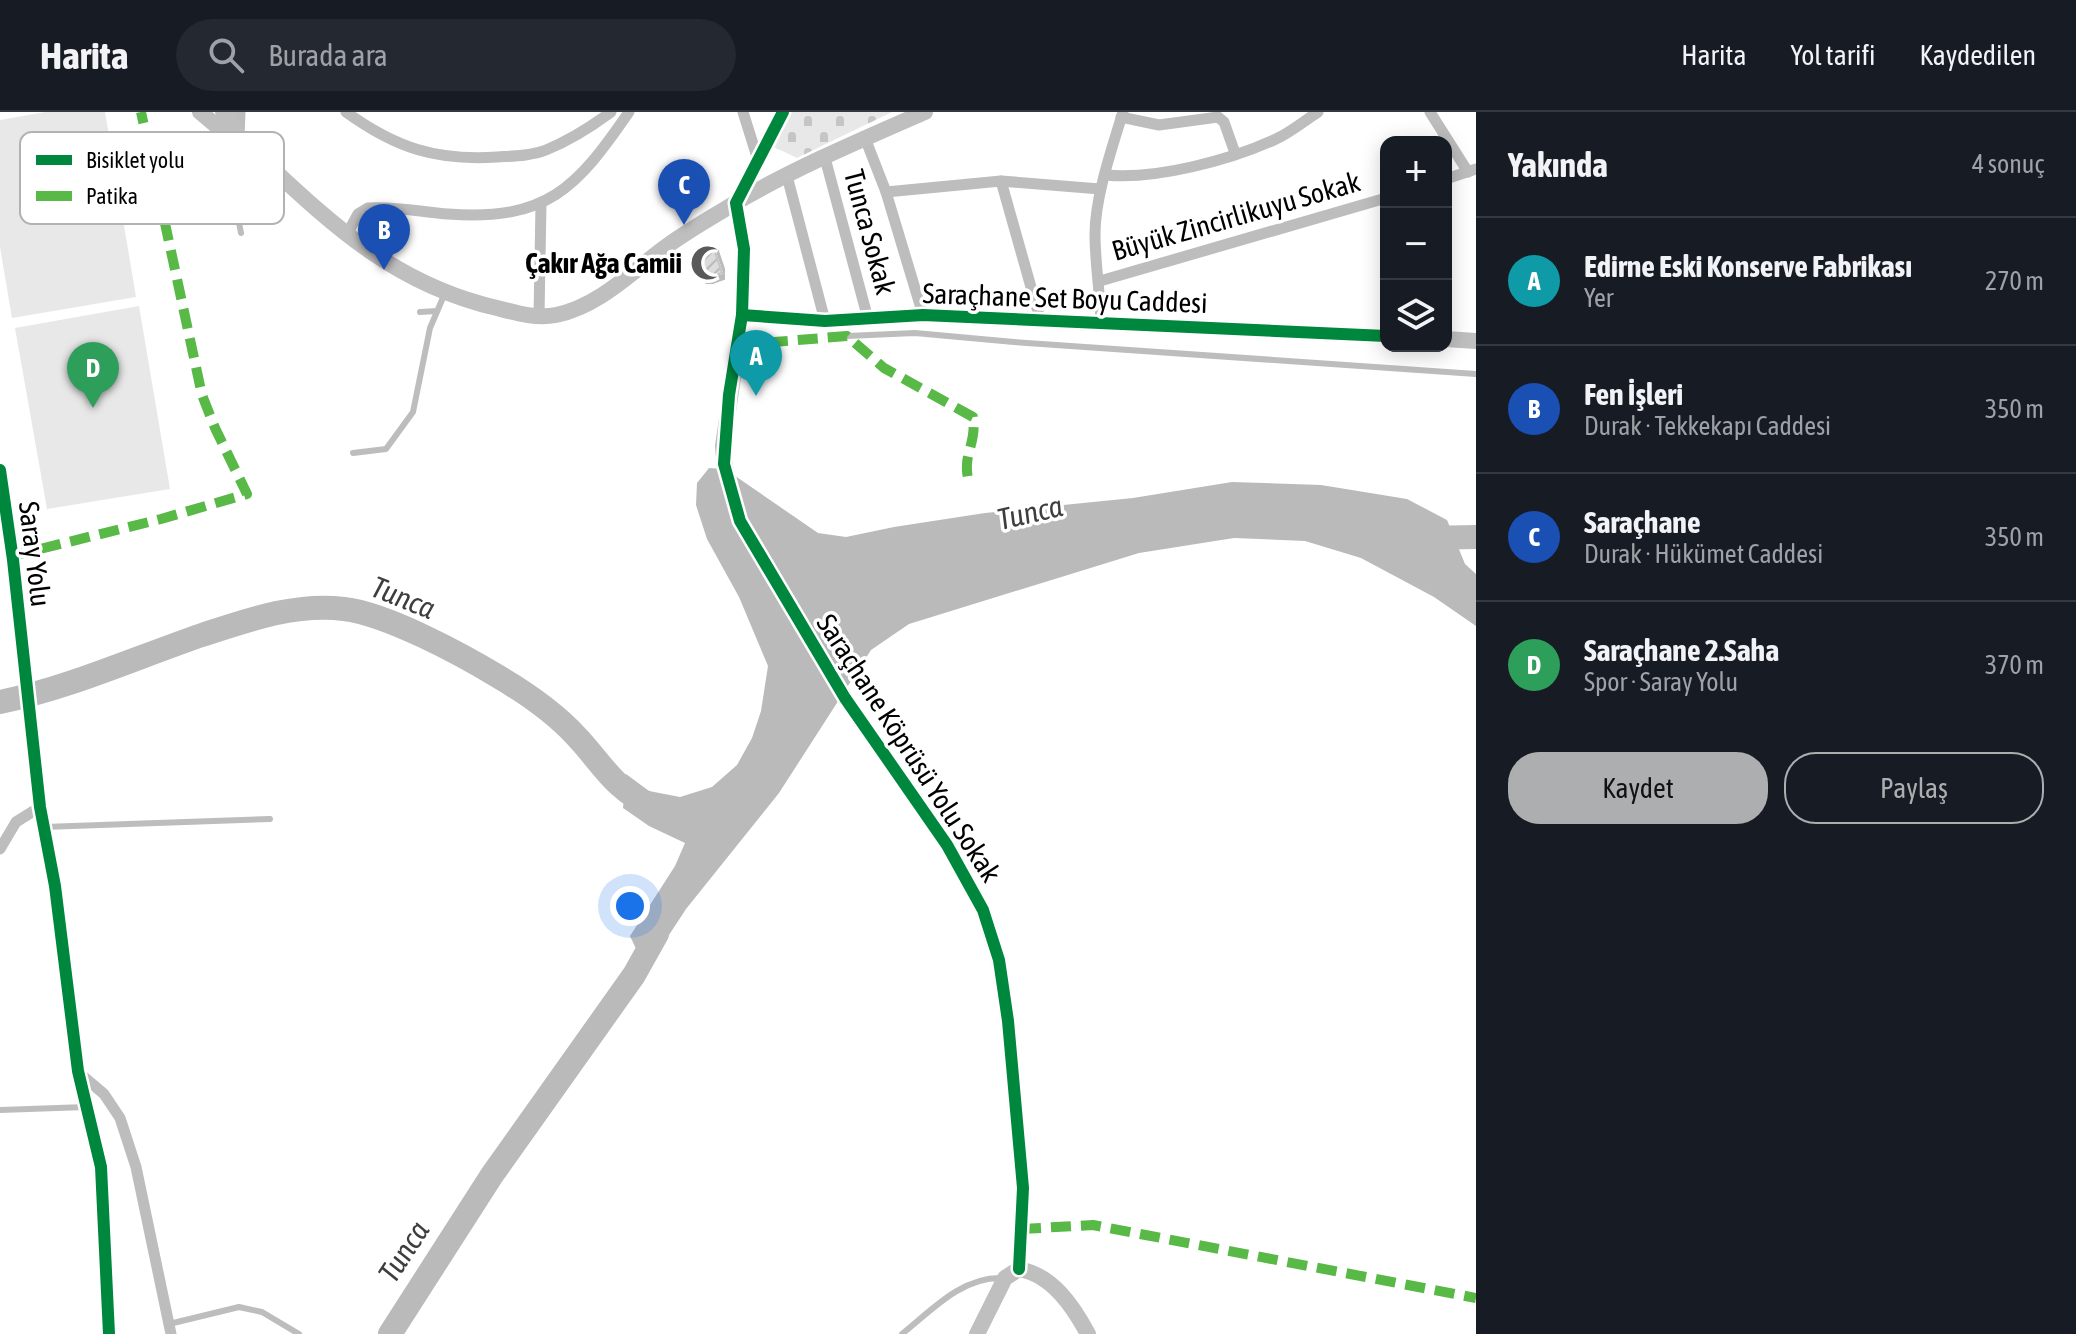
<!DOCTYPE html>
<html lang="tr">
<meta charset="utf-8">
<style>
:root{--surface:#171b24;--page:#242831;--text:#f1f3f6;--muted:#9ea1a6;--line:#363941;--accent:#adaeaf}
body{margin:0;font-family:"Asap Condensed",sans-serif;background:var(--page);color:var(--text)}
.controls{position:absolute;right:24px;top:24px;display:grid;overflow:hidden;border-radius:16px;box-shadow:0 4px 20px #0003}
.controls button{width:72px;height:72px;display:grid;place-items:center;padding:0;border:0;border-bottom:2px solid var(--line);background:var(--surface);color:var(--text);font:40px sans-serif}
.you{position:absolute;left:630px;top:794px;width:28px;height:28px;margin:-20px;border:6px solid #fff;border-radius:50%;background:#1a73e8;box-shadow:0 0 0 12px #1a73e833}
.badge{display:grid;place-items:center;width:52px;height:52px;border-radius:50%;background:var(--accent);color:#fff;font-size:26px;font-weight:700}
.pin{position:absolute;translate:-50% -66px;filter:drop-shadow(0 2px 4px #0008)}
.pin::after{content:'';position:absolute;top:42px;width:28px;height:24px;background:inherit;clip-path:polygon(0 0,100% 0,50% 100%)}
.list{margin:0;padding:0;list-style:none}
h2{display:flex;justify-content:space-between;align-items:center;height:104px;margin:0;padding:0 32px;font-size:34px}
h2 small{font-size:26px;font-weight:400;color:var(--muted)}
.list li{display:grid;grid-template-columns:52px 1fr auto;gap:24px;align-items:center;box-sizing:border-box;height:128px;padding:0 32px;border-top:2px solid var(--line)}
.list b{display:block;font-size:30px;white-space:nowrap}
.list p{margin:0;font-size:26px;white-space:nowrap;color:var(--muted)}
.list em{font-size:26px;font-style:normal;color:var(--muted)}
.actions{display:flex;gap:16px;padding:24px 32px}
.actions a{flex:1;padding:18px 0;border:2px solid var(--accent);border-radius:32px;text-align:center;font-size:28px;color:var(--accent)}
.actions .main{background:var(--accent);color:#111}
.icon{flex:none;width:44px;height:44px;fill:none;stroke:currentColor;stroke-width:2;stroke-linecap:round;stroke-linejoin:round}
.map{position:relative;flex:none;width:1476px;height:1222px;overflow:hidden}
header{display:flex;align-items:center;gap:48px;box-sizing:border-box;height:112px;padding:0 40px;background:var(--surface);border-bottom:2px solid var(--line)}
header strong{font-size:38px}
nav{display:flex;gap:44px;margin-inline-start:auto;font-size:28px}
.search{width:560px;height:72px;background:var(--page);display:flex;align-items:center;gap:20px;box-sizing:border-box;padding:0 28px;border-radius:44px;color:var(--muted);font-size:30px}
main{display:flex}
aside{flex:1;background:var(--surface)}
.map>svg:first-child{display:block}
</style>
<header>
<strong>Harita</strong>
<div class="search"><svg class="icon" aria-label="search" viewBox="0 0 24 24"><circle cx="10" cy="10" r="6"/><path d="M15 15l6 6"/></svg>Burada ara</div>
<nav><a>Harita</a><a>Yol tarifi</a><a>Kaydedilen</a></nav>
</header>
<main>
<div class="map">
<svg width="1476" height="1222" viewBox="0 0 1476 1222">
<defs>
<pattern id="cemetery-stones" width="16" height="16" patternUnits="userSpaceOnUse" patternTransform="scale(2)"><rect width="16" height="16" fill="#e8e8e8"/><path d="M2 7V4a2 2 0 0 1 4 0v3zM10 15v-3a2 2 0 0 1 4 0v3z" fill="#c5c5c5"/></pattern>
<pattern id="building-hatch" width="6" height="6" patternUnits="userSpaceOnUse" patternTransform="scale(2)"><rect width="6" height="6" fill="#dcdcdc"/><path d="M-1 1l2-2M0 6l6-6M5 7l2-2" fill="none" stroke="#bbb"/></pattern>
<filter id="shadow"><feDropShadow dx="5" dy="5" stdDeviation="0" flood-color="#0004"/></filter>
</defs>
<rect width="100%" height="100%" fill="#fff"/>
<g fill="#e8e8e8">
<polygon points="45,0 105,0 136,185 12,206 0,135 0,8"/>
<polygon points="139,194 170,377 47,397 15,216"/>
</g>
<polygon fill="url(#cemetery-stones)" points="788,0 892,0 797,46 772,34"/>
<polygon fill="#bababa" points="709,356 725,357 818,421 846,425 894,415 985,401 1133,386 1232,370 1321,373 1407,387 1447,408 1465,452 1476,462 1476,514 1434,485 1361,446 1305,429 1234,426 1139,441 909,512 871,538 779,681 686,797 646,858 630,824 675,754 685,731 649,714 623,696 626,662 649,679 680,685 712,675 737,653 752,626 761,599 768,554 739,485 707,427 696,393 697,371"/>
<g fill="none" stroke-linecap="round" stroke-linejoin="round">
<g stroke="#bababa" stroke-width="24">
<polyline points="1424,426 1476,425"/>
<path d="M0,590c69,-14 135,-44 202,-67 46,-15 93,-32 142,-26 43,5 117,45 155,68 27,16 56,36 77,59 25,26 39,55 75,69"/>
<polyline points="390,1222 492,1063 634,863 657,822"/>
</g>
</g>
<polygon fill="url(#building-hatch)" stroke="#c4c4c4" stroke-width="2" filter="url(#shadow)" points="713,134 722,161 702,168 693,141"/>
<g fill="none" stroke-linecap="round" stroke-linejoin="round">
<g stroke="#bdbdbd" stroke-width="6">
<polyline points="237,28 228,54 241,121"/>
<polyline points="420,200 437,199"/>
<polyline points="847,224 915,221 1014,230 1476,262"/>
<polyline points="353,341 386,337 413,300 430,216 445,181"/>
<polyline points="44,715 270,707"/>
<polyline points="0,998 86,995"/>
<polyline points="169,1212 239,1195 262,1200 299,1222"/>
<path d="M902,1222c29,-23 58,-56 98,-56"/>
</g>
<g stroke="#bdbdbd" stroke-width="11">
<path d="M346,0c50,36 90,49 151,45 16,-1 34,-1 49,-7 22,-9 46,-24 65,-38"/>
<polyline points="743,0 758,48"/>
<polyline points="1430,0 1468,60"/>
<polyline points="1121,5 1159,13 1218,5 1224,10 1235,41"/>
<polyline points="239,25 240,0"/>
<polyline points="865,26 886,80 923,203"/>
<polyline points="825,46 868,207"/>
<path d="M1106,63c49,5 125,-15 170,-36 15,-7 28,-18 42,-27"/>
<polyline points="787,64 825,209"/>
<polyline points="1446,67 1476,57"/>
<polyline points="1001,69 1040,207"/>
<polyline points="886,80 1001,69 1100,77"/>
<path d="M346,124l12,-22 10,-6c27,-2 54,4 80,6 99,7 128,-25 181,-102"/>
<polyline points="1100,169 1386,86"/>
<polyline points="539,204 541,92"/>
<path d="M1101,210c-1,-30 -6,-59 -6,-88 0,-37 17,-86 28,-122"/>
<polyline points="0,358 13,448 40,695 55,774 78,959 101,1055 109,1222"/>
<polyline points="0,737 16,710 40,695"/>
<polyline points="78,960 104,982 120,1006 136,1055 171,1222"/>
</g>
<g stroke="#bfbfbf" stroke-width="16">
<polyline points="200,0 219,16 238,25"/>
<path d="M223,0l6,6 9,19c82,75 146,145 259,171 19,5 40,11 59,7 41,-8 75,-42 107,-66 22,-17 48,-31 72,-46 60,-35 126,-63 190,-91"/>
<path d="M736,91l8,46 -2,66 -19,131c1,26 8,50 17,75l105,177 102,147 36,65 16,50 9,61 15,167 -4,81"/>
<polyline points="736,91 783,0"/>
<polyline points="742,203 825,209 923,203 1386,224"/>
<polyline points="1446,227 1476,229"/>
<path d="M1019,1157c33,6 54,37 69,65"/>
<polyline points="977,1222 1005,1166 1019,1157"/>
</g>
<g stroke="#58b947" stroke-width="10" stroke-dasharray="20 10" stroke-linecap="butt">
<path d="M738,233l109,-9 37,32 89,49c4,31 -13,37 -3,69"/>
<polyline points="12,444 161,407 247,382 215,316 202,283 141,0"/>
<polyline points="1021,1117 1093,1113 1476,1186"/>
</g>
<g stroke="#fff" stroke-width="17">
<g id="cycleway">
<polyline points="783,0 736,91 744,137 742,203 729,283 724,352 740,409 845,586 947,733 983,798 999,848 1008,909 1023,1076 1019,1157"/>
<polyline points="742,203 825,209 923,203 1386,224"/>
<polyline points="0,358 13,448 40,695 55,774 78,959 101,1055 109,1222"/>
</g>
</g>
<use href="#cycleway" stroke="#00873e" stroke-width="12"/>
</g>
<defs>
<g id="mosque-bare" transform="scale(2.76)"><path d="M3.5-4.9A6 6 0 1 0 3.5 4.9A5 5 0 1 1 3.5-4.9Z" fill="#595959" stroke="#fff" stroke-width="2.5" paint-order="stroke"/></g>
</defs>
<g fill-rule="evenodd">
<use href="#mosque-bare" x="708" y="151"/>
</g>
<g text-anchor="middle" stroke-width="7" stroke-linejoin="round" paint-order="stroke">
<g font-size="28" fill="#000" stroke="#fff">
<text transform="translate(1236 104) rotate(-16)" y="10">Büyük Zincirlikuyu Sokak</text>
<text transform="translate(870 120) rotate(75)" y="10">Tunca Sokak</text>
<text transform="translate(1065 186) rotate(2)" y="10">Saraçhane Set Boyu Caddesi</text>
<text transform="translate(35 442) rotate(83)" y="10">Saray Yolu</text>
<text transform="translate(909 636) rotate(57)" y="10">Saraçhane Köprüsü Yolu Sokak</text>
</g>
<g font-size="28" font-weight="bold" fill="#000" stroke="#fff" text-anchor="end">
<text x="682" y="161">Çakır Ağa Camii</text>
</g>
<g font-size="30" font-style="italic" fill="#3e3e3e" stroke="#fff">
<text transform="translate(1030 401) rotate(-13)" y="10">Tunca</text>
<text transform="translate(403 486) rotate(22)" y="10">Tunca</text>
<text transform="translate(404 1140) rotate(-57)" y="10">Tunca</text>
</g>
</g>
<rect x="20" y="20" width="264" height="92" rx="12" fill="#fff" stroke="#b2b2b2" stroke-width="2"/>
<rect x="36" y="43" width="36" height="10" fill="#00873e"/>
<rect x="36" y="79" width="36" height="10" fill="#58b947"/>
<g font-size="22" fill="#000">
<text x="86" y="56">Bisiklet yolu</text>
<text x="86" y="92">Patika</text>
</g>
</svg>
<div class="controls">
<button>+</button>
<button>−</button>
<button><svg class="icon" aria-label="layers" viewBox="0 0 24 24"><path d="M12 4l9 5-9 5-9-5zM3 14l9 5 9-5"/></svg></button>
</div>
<div class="you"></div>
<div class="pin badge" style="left:756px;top:284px;background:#0f9aa8">A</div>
<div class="pin badge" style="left:384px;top:158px;background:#1a4fb4">B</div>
<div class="pin badge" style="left:684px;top:113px;background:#1a4fb4">C</div>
<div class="pin badge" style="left:93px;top:296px;background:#2e9e5b">D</div>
</div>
<aside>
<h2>Yakında<small>4 sonuç</small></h2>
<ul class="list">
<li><span class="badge" style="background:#0f9aa8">A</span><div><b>Edirne Eski Konserve Fabrikası</b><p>Yer</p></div><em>270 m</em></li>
<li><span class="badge" style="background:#1a4fb4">B</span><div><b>Fen İşleri</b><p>Durak · Tekkekapı Caddesi</p></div><em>350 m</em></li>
<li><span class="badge" style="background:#1a4fb4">C</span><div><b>Saraçhane</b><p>Durak · Hükümet Caddesi</p></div><em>350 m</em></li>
<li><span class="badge" style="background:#2e9e5b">D</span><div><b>Saraçhane 2.Saha</b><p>Spor · Saray Yolu</p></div><em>370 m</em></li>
</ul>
<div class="actions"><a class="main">Kaydet</a><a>Paylaş</a></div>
</aside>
</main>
